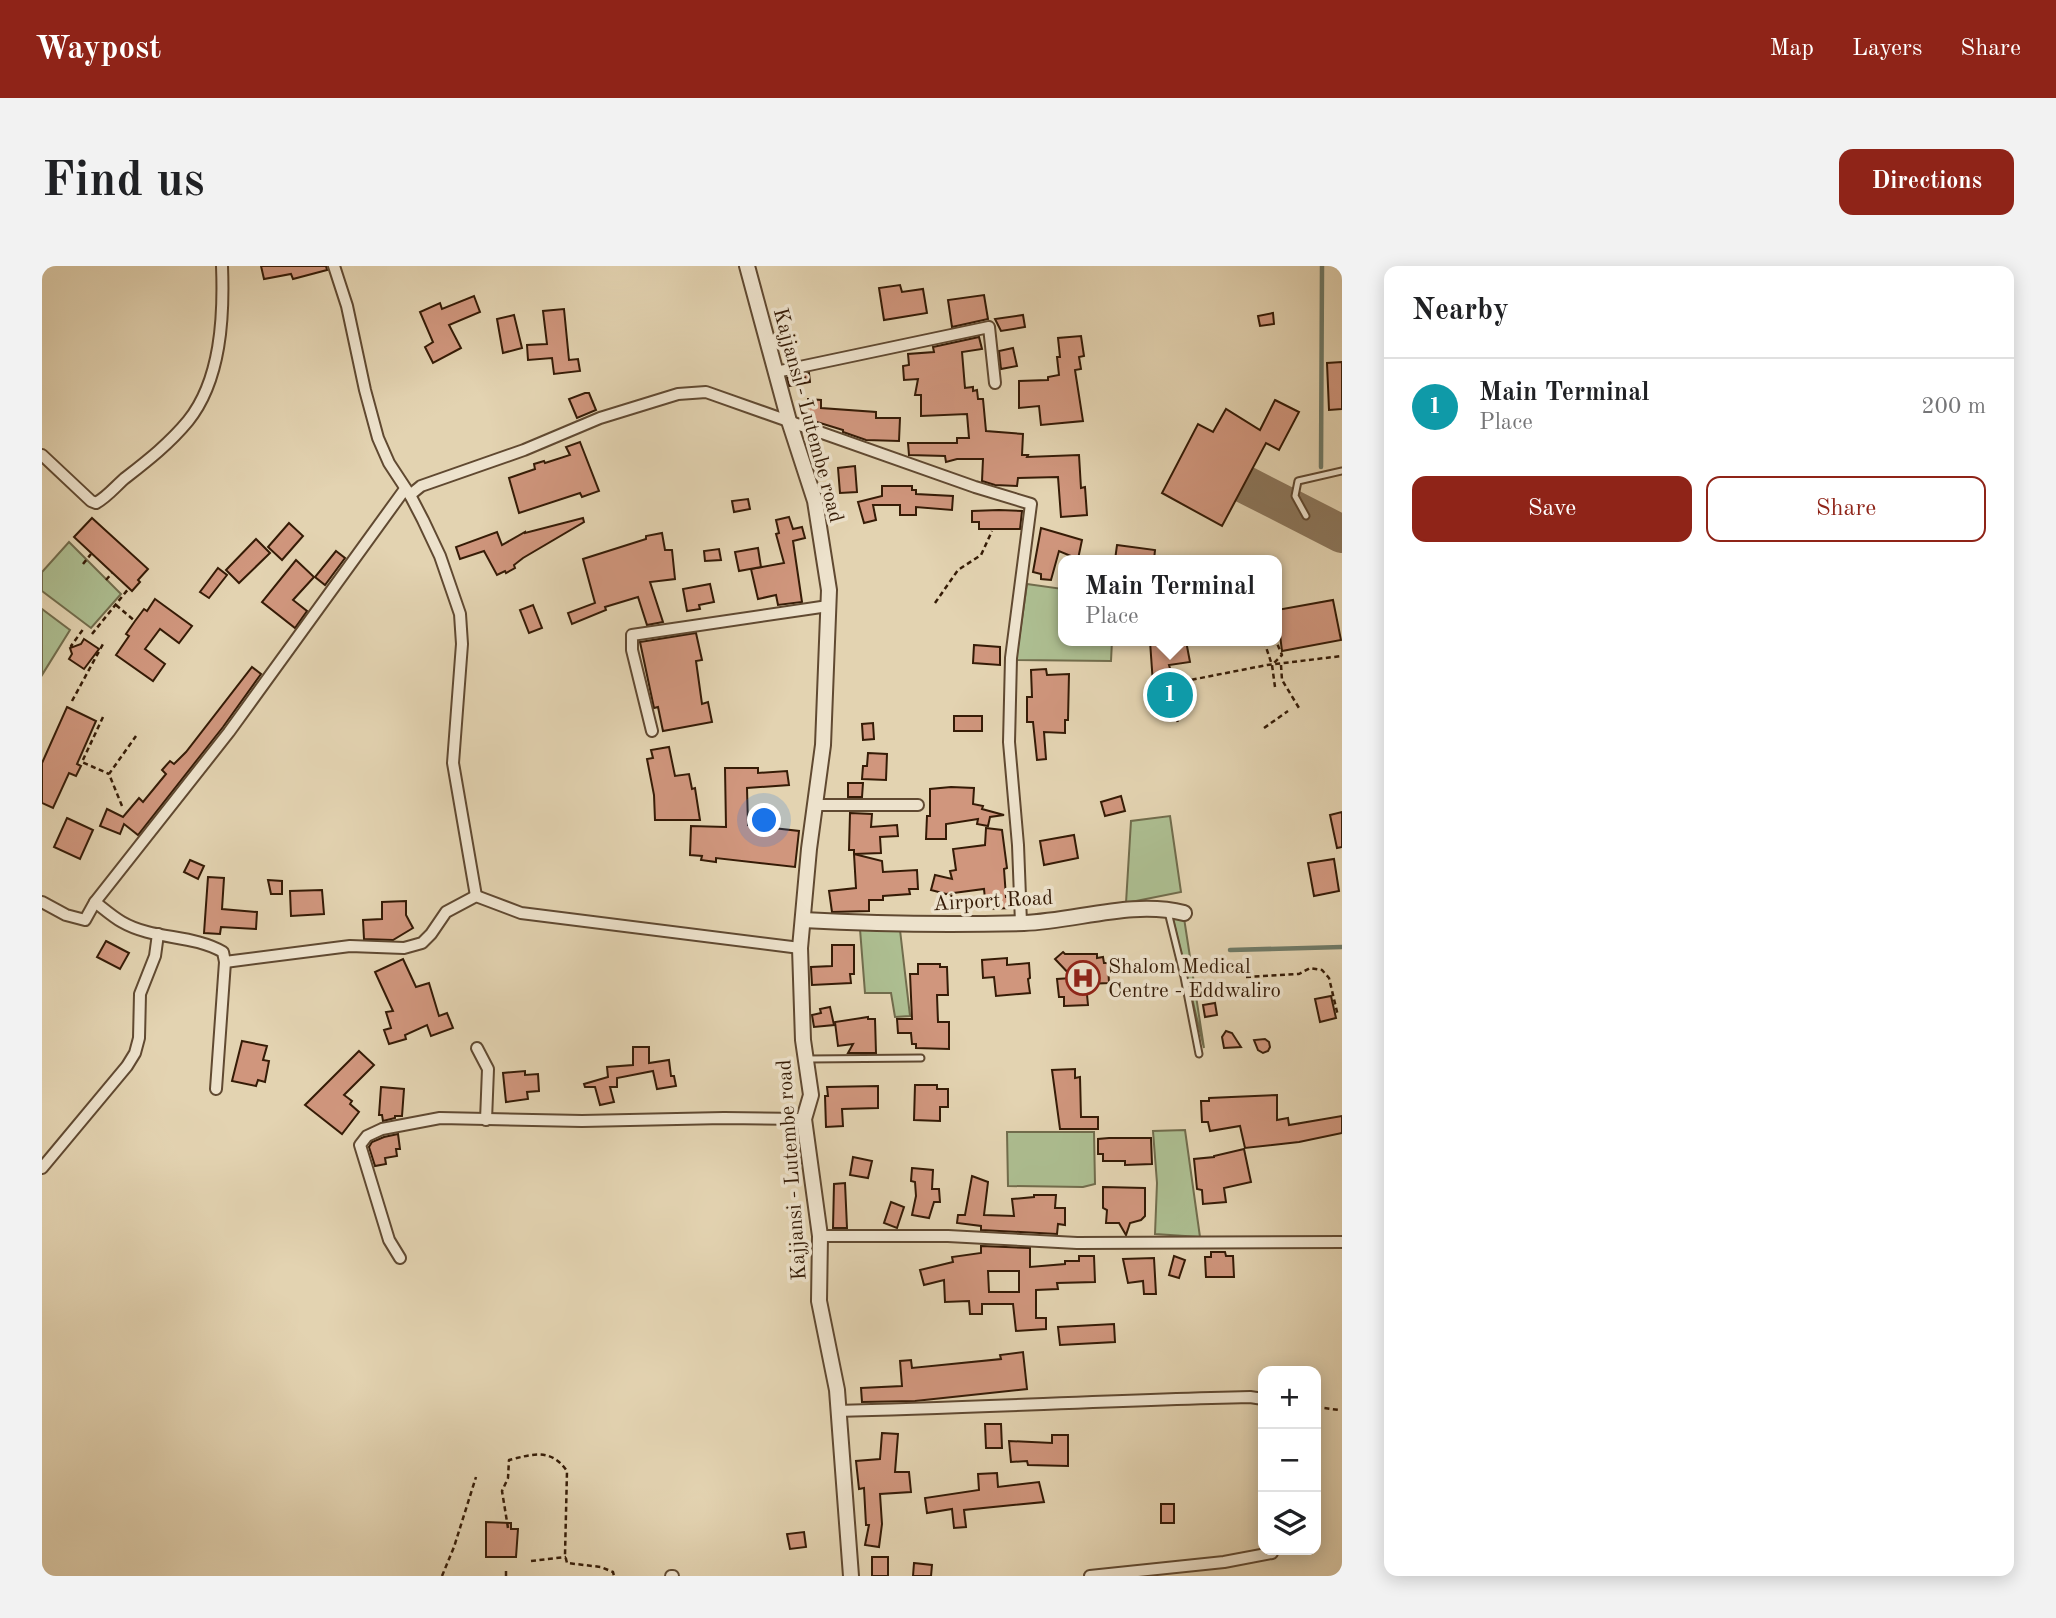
<!DOCTYPE html>
<meta charset="utf-8">
<style>
:root{--surface:#fff;--page:#f2f2f2;--text:#202124;--muted:#757577;--line:#e0e0e0;--accent:#8f2418}
body{margin:0;font-family:"Old Standard TT",serif;background:var(--page);color:var(--text)}
.controls{position:absolute;right:21px;bottom:21px;display:grid;overflow:hidden;border-radius:14px;box-shadow:0 4px 18px #0003}
.controls button{width:63px;height:63px;display:grid;place-items:center;padding:0;border:0;border-bottom:2px solid var(--line);background:var(--surface);color:var(--text);font:35px sans-serif}
.you{position:absolute;left:723px;top:555px;width:24px;height:24px;margin:-18px;border:5px solid #fff;border-radius:50%;background:#1a73e8;box-shadow:0 0 0 10px #1a73e833}
.badge{display:grid;place-items:center;width:46px;height:46px;border-radius:50%;background:var(--accent);color:#fff;font-size:23px;font-weight:700}
.pin{position:absolute;translate:-50% -50%;border:4px solid #fff;box-shadow:0 2px 7px #0006}
.popup{position:absolute;left:1016px;top:289px;width:224px;height:91px;box-sizing:border-box;display:grid;place-content:center;border-radius:14px;background:var(--surface);filter:drop-shadow(0 2px 5px #0005);font-size:23px;white-space:nowrap;color:var(--muted)}
.popup b{font-size:26px;color:var(--text)}
.popup::after{content:'';position:absolute;left:50%;top:100%;margin-left:-14px;border:14px solid transparent;border-top-color:var(--surface)}
.list{margin:0;padding:0;list-style:none}
h2{display:flex;justify-content:space-between;align-items:center;height:91px;margin:0;padding:0 28px;font-size:30px}
h2 small{font-size:23px;font-weight:400;color:var(--muted)}
.list li{display:grid;grid-template-columns:46px 1fr auto;gap:21px;align-items:center;box-sizing:border-box;height:98px;padding:0 28px;border-top:2px solid var(--line)}
.list b{display:block;font-size:26px;white-space:nowrap}
.list p{margin:0;font-size:23px;white-space:nowrap;color:var(--muted)}
.list em{font-size:23px;font-style:normal;color:var(--muted)}
.actions{display:flex;gap:14px;padding:21px 28px}
.actions a{flex:1;padding:16px 0;border:2px solid var(--accent);border-radius:14px;text-align:center;font-size:24px;color:var(--accent)}
.actions .main{background:var(--accent);color:#fff}
.icon{flex:none;width:38px;height:38px;fill:none;stroke:currentColor;stroke-width:2;stroke-linecap:round;stroke-linejoin:round}
.map{position:relative;flex:none;width:1300px;height:1310px;overflow:hidden;border-radius:14px}
header{display:flex;align-items:center;gap:42px;box-sizing:border-box;height:98px;padding:0 35px;background:var(--accent);color:#fff}
header strong{font-size:33px}
nav{display:flex;gap:38px;margin-inline-start:auto;font-size:24px}
.intro{display:flex;align-items:center;justify-content:space-between;box-sizing:border-box;height:168px;padding:0 42px}
h1{margin:0;font-size:49px}
.button{padding:18px 32px;border-radius:14px;background:var(--accent);color:#fff;font-size:24px;font-weight:700}
main{display:flex;gap:42px;padding:0 42px}
aside{flex:1;background:var(--surface);border-radius:14px;box-shadow:0 4px 18px #0003}
.map>svg:first-child{display:block}
</style>
<header>
<strong>Waypost</strong>
<nav><a>Map</a><a>Layers</a><a>Share</a></nav>
</header>
<div class="intro"><h1>Find us</h1><a class="button">Directions</a></div>
<main>
<div class="map">
<svg width="1300" height="1310" viewBox="0 0 1300 1310">
<rect width="100%" height="100%" fill="#e3d3b1"/>
<filter id="stains"><feTurbulence type="fractalNoise" baseFrequency=".00286" numOctaves="4"/><feColorMatrix values="0 0 0 0 .2 0 0 0 0 .09 0 0 0 0 .02 0 0 0 .5 -.17"/></filter>
<radialGradient id="worn" r=".72"><stop offset=".6" stop-color="#630" stop-opacity="0"/><stop offset="1" stop-color="#630" stop-opacity=".3"/></radialGradient>
<g fill="#adbe91" stroke="#716c4c" stroke-width="2">
<polygon points="27,276 79,328 49,362 0,325 0,306"/>
<polygon points="985,318 1021,323 1021,375 1070,375 1069,395 974,394"/>
<polygon points="0,343 28,364 0,409"/>
<polygon points="1128,550 1139,626 1084,637 1089,555"/>
<polygon points="1142,652 1162,782 1131,653"/>
<polygon points="818,663 858,664 868,750 853,751 849,727 823,727"/>
<polygon points="1143,864 1158,971 1113,968 1115,917 1111,865"/>
<polygon points="965,866 1052,866 1053,918 1041,921 966,920"/>
</g>
<g fill="none" stroke-linecap="round" stroke-linejoin="round">
<g stroke="#6f7a67" stroke-width="4.5">
<polyline points="1279,201 1280,0"/>
<polyline points="1188,684 1300,681"/>
</g>
<polyline stroke="#8c775c" stroke-width="38" points="1202,218 1300,268"/>
</g>
<g fill="#d0967d" stroke="#351b06" stroke-width="2" fill-rule="evenodd">
<polygon points="219,0 284,0 285,4 251,13 249,8 222,13"/>
<polygon points="858,19 860,26 881,23 885,47 842,54 837,22"/>
<polygon points="942,29 946,53 910,61 906,34"/>
<polygon points="432,30 438,46 407,59 419,82 391,97 383,81 391,76 378,46 398,37 400,43"/>
<polygon points="522,43 527,94 536,93 538,105 512,108 510,92 486,94 485,79 505,78 501,45"/>
<polygon points="1231,47 1232,58 1218,60 1216,50"/>
<polygon points="472,49 480,82 461,87 455,53"/>
<polygon points="981,49 983,61 959,65 953,53"/>
<polygon points="1039,70 1042,90 1037,91 1039,103 1033,104 1041,155 999,159 997,140 977,142 977,115 1006,114 1006,111 1017,109 1015,91 1018,91 1016,72"/>
<polygon points="937,71 940,83 920,86 923,122 931,121 931,125 935,124 936,133 941,133 944,165 981,168 980,189 986,189 985,191 1037,189 1039,222 1043,221 1045,249 1019,251 1016,211 976,212 975,220 953,219 940,215 941,193 915,193 904,196 903,190 867,189 866,177 915,177 915,172 927,172 925,148 879,150 879,129 873,129 876,113 862,114 861,100 867,99 866,88 892,86 891,81"/>
<polygon points="971,82 975,100 959,103 957,85"/>
<polygon points="1300,96 1300,143 1287,144 1285,97"/>
<polygon points="767,107 768,116 747,120 745,112"/>
<polygon points="543,127 547,127 554,144 535,152 527,133"/>
<polygon points="766,133 779,134 779,142 834,146 834,152 858,152 857,175 824,174 801,166 801,164 765,153"/>
<polygon points="1233,134 1257,146 1237,184 1224,177 1180,260 1120,227 1156,158 1171,166 1184,143 1218,164"/>
<polygon points="538,176 557,225 540,231 538,227 477,247 467,212 493,203 492,198 502,195 503,197 528,189 524,181"/>
<polygon points="813,200 815,226 798,227 796,202"/>
<polygon points="840,220 870,220 870,224 874,224 874,228 911,230 910,244 874,241 874,249 858,249 858,239 831,239 834,254 822,257 816,236 840,230"/>
<polygon points="706,233 708,243 692,246 690,235"/>
<polygon points="957,244 980,245 978,263 937,263 937,256 930,256 930,245"/>
<polygon points="747,251 751,263 760,261 763,272 751,275 760,336 736,339 734,329 716,333 709,303 742,297 734,268 737,267 734,254"/>
<polygon points="50,252 106,303 96,314 98,316 90,325 32,271"/>
<polygon points="541,252 542,256 481,292 472,299 473,302 464,307 463,305 455,309 442,285 418,293 414,281 455,266 460,279 483,266 483,267"/>
<polygon points="247,257 261,270 240,294 226,281"/>
<polygon points="999,262 1040,274 1036,293 1017,285 1009,314 999,313 999,308 991,306"/>
<polygon points="620,267 623,284 630,284 633,313 608,316 621,356 605,359 596,331 563,341 564,344 530,358 526,347 553,337 541,293 604,273 604,270"/>
<polygon points="214,273 228,287 197,317 184,304"/>
<polygon points="1075,279 1113,284 1112,294 1073,294"/>
<polygon points="716,282 719,301 697,305 693,286"/>
<polygon points="677,283 679,294 663,295 662,285"/>
<polygon points="294,285 303,292 283,319 273,311"/>
<polygon points="254,294 272,311 251,334 265,345 253,362 220,336"/>
<polygon points="176,302 185,309 167,332 158,326"/>
<polygon points="668,318 672,336 657,339 658,343 645,345 641,323"/>
<polygon points="113,333 150,360 137,377 118,363 103,383 123,398 111,415 74,389 87,370 84,368 93,355 102,343 105,345"/>
<polygon points="1291,334 1299,374 1240,385 1235,344"/>
<polygon points="491,339 500,362 487,367 478,344"/>
<polygon points="654,367 660,394 654,395 660,438 666,436 670,456 621,465 616,441 612,442 598,376"/>
<polygon points="42,373 57,383 42,403 27,393 30,388 28,382 39,378"/>
<polygon points="1108,375 1124,375 1124,378 1144,375 1148,396 1127,399 1140,441 1124,445 1116,417 1111,418"/>
<polygon points="932,379 958,381 958,399 931,397"/>
<polygon points="210,401 219,408 181,461 96,569 82,558 78,568 58,560 65,543 81,551 97,532 101,536 124,508 120,504 128,495 132,498 144,486"/>
<polygon points="1004,403 1005,409 1027,408 1026,454 1023,454 1023,467 1002,466 1004,493 995,494 991,456 985,456 985,431 990,431 989,404"/>
<polygon points="25,441 54,455 35,498 39,500 34,510 27,507 11,542 0,537 0,497"/>
<rect x="912" y="450" width="28" height="15"/>
<polygon points="831,457 832,473 821,474 820,458"/>
<polygon points="627,481 633,510 647,508 650,523 653,522 658,554 613,554 612,529 605,493 611,492 609,484"/>
<polygon points="826,487 845,488 844,514 820,513 821,500 825,500"/>
<polygon points="683,502 716,502 716,507 745,505 747,519 705,522 706,559 757,565 753,601 674,592 674,596 659,594 660,590 648,589 649,560 684,561"/>
<polygon points="806,517 821,517 820,531 806,531"/>
<polygon points="909,521 932,522 931,538 941,540 940,543 962,549 948,551 946,560 935,558 936,553 904,558 904,573 884,573 885,550 888,550 888,523"/>
<polygon points="1079,530 1083,545 1063,550 1059,536"/>
<polygon points="1300,546 1300,581 1295,582 1288,549"/>
<polygon points="808,547 830,548 829,561 855,559 856,570 838,571 839,587 812,588 812,584 807,584"/>
<polygon points="25,552 51,564 38,593 12,581"/>
<polygon points="944,562 960,564 965,602 962,603 964,631 970,631 970,642 944,643 942,623 904,628 889,624 893,609 910,613 908,605 914,604 911,583 943,579"/>
<polygon points="1032,569 1036,592 1002,599 998,575"/>
<polygon points="812,588 840,595 841,606 875,604 876,623 867,623 868,628 841,630 841,634 827,634 827,645 790,646 787,625 814,622"/>
<polygon points="1292,593 1297,625 1272,630 1266,597"/>
<polygon points="148,594 162,600 156,613 142,606"/>
<polygon points="166,611 182,612 180,643 215,646 214,663 179,661 178,668 162,667"/>
<polygon points="226,614 240,615 240,628 229,628"/>
<polygon points="280,624 282,648 249,650 248,625"/>
<polygon points="364,635 364,649 371,662 351,674 322,673 321,654 340,653 340,636"/>
<polygon points="64,675 87,687 78,703 55,691"/>
<polygon points="790,679 812,679 812,708 808,708 809,717 770,719 769,701 790,700"/>
<polygon points="1021,686 1023,688 1055,688 1055,692 1061,691 1062,697 1066,697 1067,717 1044,718 1046,739 1022,740 1022,731 1017,731 1015,713 1031,712 1013,693"/>
<polygon points="965,692 965,699 987,697 988,712 986,713 988,727 954,730 952,711 941,712 940,694"/>
<polygon points="361,693 374,721 387,717 397,750 405,747 411,762 389,770 385,759 363,769 364,773 347,778 342,764 349,762 344,746 351,745 333,706"/>
<polygon points="876,698 898,698 898,701 905,701 906,729 895,729 896,756 907,756 907,783 874,782 874,778 870,778 869,767 856,767 855,753 870,753 868,708 876,708"/>
<polygon points="1289,730 1294,752 1278,756 1273,733"/>
<polygon points="1173,737 1175,749 1163,751 1161,739"/>
<polygon points="788,741 792,759 772,761 770,749 779,747 778,743"/>
<polygon points="826,751 826,753 833,753 834,787 806,787 811,778 796,780 793,756"/>
<polygon points="1184,765 1190,767 1199,781 1182,782 1180,771"/>
<polygon points="1223,773 1227,776 1228,781 1226,785 1221,787 1216,784 1212,774"/>
<polygon points="200,775 225,780 221,794 227,795 223,816 216,814 214,820 190,815"/>
<polygon points="591,781 607,781 607,797 627,794 629,810 632,810 634,820 615,823 611,805 575,812 575,821 568,821 572,836 558,839 553,821 543,821 542,818 566,811 565,801 591,799"/>
<polygon points="317,785 332,799 302,829 310,835 308,838 317,846 300,868 263,839"/>
<polygon points="1033,803 1033,812 1038,811 1039,851 1056,851 1056,863 1018,863 1010,804"/>
<polygon points="483,805 483,809 496,808 497,825 485,826 486,833 464,836 461,807"/>
<polygon points="873,819 895,819 895,823 906,823 906,841 898,841 898,855 872,854"/>
<polygon points="836,820 836,842 800,843 801,860 784,861 783,830 786,830 785,821"/>
<polygon points="339,821 362,823 360,850 353,850 353,852 341,855 340,849 337,849"/>
<polygon points="1235,829 1235,854 1246,852 1247,859 1300,850 1300,867 1257,876 1203,882 1198,860 1168,865 1166,856 1160,856 1159,835 1167,835 1167,832"/>
<polygon points="356,868 358,883 354,883 355,890 343,892 344,898 333,900 327,881 330,876 342,871"/>
<polygon points="1067,872 1109,872 1110,898 1083,899 1083,895 1061,895 1061,888 1056,888 1056,873"/>
<polygon points="1202,883 1209,916 1182,922 1184,936 1161,938 1160,924 1155,923 1152,893 1172,891 1172,890"/>
<polygon points="811,891 830,895 826,912 808,909"/>
<polygon points="870,902 891,904 890,923 897,923 898,936 892,936 887,952 870,949 874,930 873,916 869,915"/>
<polygon points="930,910 946,916 942,949 972,950 970,933 992,931 992,929 1014,929 1013,942 1023,942 1023,959 1016,958 1015,968 939,964 939,960 915,957 916,949 923,949"/>
<polygon points="803,917 805,962 791,962 792,918"/>
<polygon points="1061,921 1103,922 1103,950 1099,954 1088,957 1084,969 1077,957 1064,957 1065,944 1061,942"/>
<polygon points="849,936 862,941 855,962 842,957"/>
<path d="M939,980l49,2v19l35,-3v-3h14v-5h15l1,26 -38,1 1,6 -22,1v28h10v11l-30,2 -3,-27h-31v10h-12l-1,-13 -24,1 -1,-22 -20,5 -4,-15 33,-8 -1,-5 29,-4zM946,1005h31v21h-30z"/>
<polygon points="1169,986 1183,986 1184,990 1191,990 1192,1011 1164,1011 1163,991 1169,991"/>
<polygon points="1132,990 1143,994 1137,1012 1127,1009"/>
<polygon points="1112,992 1114,1028 1102,1028 1101,1015 1086,1017 1081,993"/>
<polygon points="1072,1058 1073,1076 1018,1079 1016,1061"/>
<polygon points="981,1086 985,1123 873,1135 820,1136 819,1122 860,1120 858,1095 869,1094 870,1102 959,1093 958,1089"/>
<polygon points="943,1158 959,1158 960,1182 944,1182"/>
<polygon points="840,1167 856,1168 853,1206 867,1206 869,1226 838,1228 840,1258 837,1281 823,1279 827,1259 824,1259 822,1222 817,1223 814,1195 838,1193"/>
<polygon points="1010,1169 1026,1169 1026,1200 986,1199 985,1195 969,1196 967,1175 1010,1177"/>
<polygon points="955,1207 956,1221 997,1216 1002,1236 922,1244 924,1261 912,1262 910,1243 885,1247 883,1232 937,1224 936,1208"/>
<rect x="1119" y="1238" width="13" height="19"/>
<polygon points="444,1256 469,1257 469,1263 476,1263 474,1291 444,1291"/>
<polygon points="762,1266 764,1281 748,1283 745,1268"/>
<rect x="830" y="1291" width="16" height="19"/>
<polygon points="872,1297 890,1299 889,1310 871,1310"/>
</g>
<g fill="none" stroke-linecap="round" stroke-linejoin="round">
<g stroke="#604931" stroke-width="9">
<g id="service">
<polyline points="1264,250 1253,230 1256,215 1300,205"/>
<polyline points="1126,646 1142,711 1157,788"/>
<polyline points="766,793 879,792"/>
</g>
</g>
<g stroke="#604931" stroke-width="14">
<g id="minor">
<polyline points="292,0 305,40 323,124 336,172 347,197 368,229 381,254 398,290 418,348 420,378 411,497 434,630"/>
<polyline points="734,106 947,61 953,117"/>
<path d="M0,189l49,46 5,2c11,-6 19,-16 28,-24 23,-18 45,-35 64,-58 33,-41 36,-104 34,-155"/>
<path d="M363,223l-176,243 -134,170c9,7 18,15 27,20 31,18 70,12 101,30l2,10 125,-16 54,2 18,-5 9,-9 15,-22 30,-16 45,17 279,35"/>
<polyline points="368,229 379,220 482,184 558,152 636,128 664,126 933,221 989,238 969,392 967,476 976,579 979,657"/>
<polyline points="610,465 590,384 590,369 786,340"/>
<polyline points="773,539 876,539"/>
<polyline points="0,636 24,649 43,654 53,636"/>
<polyline points="435,782 446,803 444,854"/>
<polyline points="174,823 183,696"/>
<polyline points="0,902 85,800 93,787 97,772 98,728 113,690 116,668"/>
<polyline points="778,970 906,970 1035,977 1300,976"/>
<polyline points="358,992 347,974 318,879 325,870 340,863 398,852 540,855 682,852 762,853"/>
<path d="M795,1145c138,-3 275,-11 413,-14l13,2"/>
<polyline points="629,1310 631,1310"/>
<polyline points="1048,1310 1182,1296 1230,1287"/>
</g>
</g>
<g stroke="#604931" stroke-width="18">
<g id="tertiary">
<polyline points="705,0 747,155 773,235 787,324 781,479 767,583 758,682 761,774 769,829 762,853 778,970 777,1035 795,1124 809,1310"/>
<path d="M761,654c74,4 147,5 221,3 53,-2 108,-23 160,-10"/>
</g>
</g>
<g stroke="#351b06" stroke-width="2.5" stroke-dasharray="5 3.5" stroke-linecap="butt">
<polyline points="41,298 49,288"/>
<polyline points="64,314 70,307"/>
<polyline points="893,337 916,304 939,289 950,265"/>
<polyline points="74,339 93,355"/>
<polyline points="50,368 87,322"/>
<polyline points="1235,369 1237,369"/>
<polyline points="1222,375 1230,399"/>
<polyline points="31,381 29,380 42,362"/>
<polyline points="1239,399 1240,414 1257,442"/>
<polyline points="1133,417 1225,399 1300,390"/>
<polyline points="1233,421 1230,399 1240,389 1234,375"/>
<polyline points="30,435 61,378"/>
<polyline points="1132,443 1136,457"/>
<polyline points="61,451 40,496 67,508"/>
<polyline points="1222,462 1246,445"/>
<polyline points="80,540 67,508 94,470"/>
<polyline points="1204,711 1257,708 1268,702 1280,704 1287,712 1296,750"/>
<polyline points="1274,1141 1297,1144"/>
<path d="M466,1262l-6,-37 6,-13 1,-18c24,-6 42,-12 58,11l-2,84 2,8 34,4 12,5 1,4"/>
<polyline points="489,1295 524,1291"/>
<polyline points="400,1310 412,1281 434,1211"/>
<polyline points="464,1310 464,1305"/>
</g>
<use href="#service" stroke="#ede2cc" stroke-width="5"/>
<use href="#minor" stroke="#ede2cc" stroke-width="10"/>
<use href="#tertiary" stroke="#ede2cc" stroke-width="14"/>
</g>
<defs>
<g id="hospital-ring" transform="scale(1.75)"><circle r="9.5" fill="#ede2cc" stroke="#8f2418" stroke-width="1.5"/><path d="M-5-5h3v3.5h4V-5h3V5h-3V1.5h-4V5h-3Z" fill="#8f2418"/></g>
</defs>
<g fill-rule="evenodd">
<use href="#hospital-ring" x="1041" y="712"/>
</g>
<g text-anchor="middle" stroke-width="7" stroke-linejoin="round" paint-order="stroke">
<g font-size="21" fill="#351b06" stroke="#ede2cc">
<text transform="translate(767 149) rotate(75)" y="7">Kajjansi - Lutembe road</text>
<text transform="translate(951 634) rotate(-3)" y="7">Airport Road</text>
<text transform="translate(749 904) rotate(-94)" y="7">Kajjansi - Lutembe road</text>
</g>
<g font-size="21" fill="#351b06" stroke="#ede2cc" text-anchor="start">
<text x="1066" y="707">Shalom Medical<tspan x="1066" dy="24">Centre - Eddwaliro</tspan></text>
</g>
</g>
<rect width="100%" height="100%" filter="url(#stains)"/>
<rect width="100%" height="100%" fill="url(#worn)"/>
</svg>
<div class="controls">
<button>+</button>
<button>−</button>
<button><svg class="icon" aria-label="layers" viewBox="0 0 24 24"><path d="M12 4l9 5-9 5-9-5zM3 14l9 5 9-5"/></svg></button>
</div>
<div class="you"></div>
<div class="pin badge" style="left:1128px;top:429px;background:#0f9aa8">1</div>
<div class="popup"><b>Main Terminal</b>Place</div>
</div>
<aside>
<h2>Nearby<small></small></h2>
<ul class="list">
<li><span class="badge" style="background:#0f9aa8">1</span><div><b>Main Terminal</b><p>Place</p></div><em>200 m</em></li>
</ul>
<div class="actions"><a class="main">Save</a><a>Share</a></div>
</aside>
</main>
